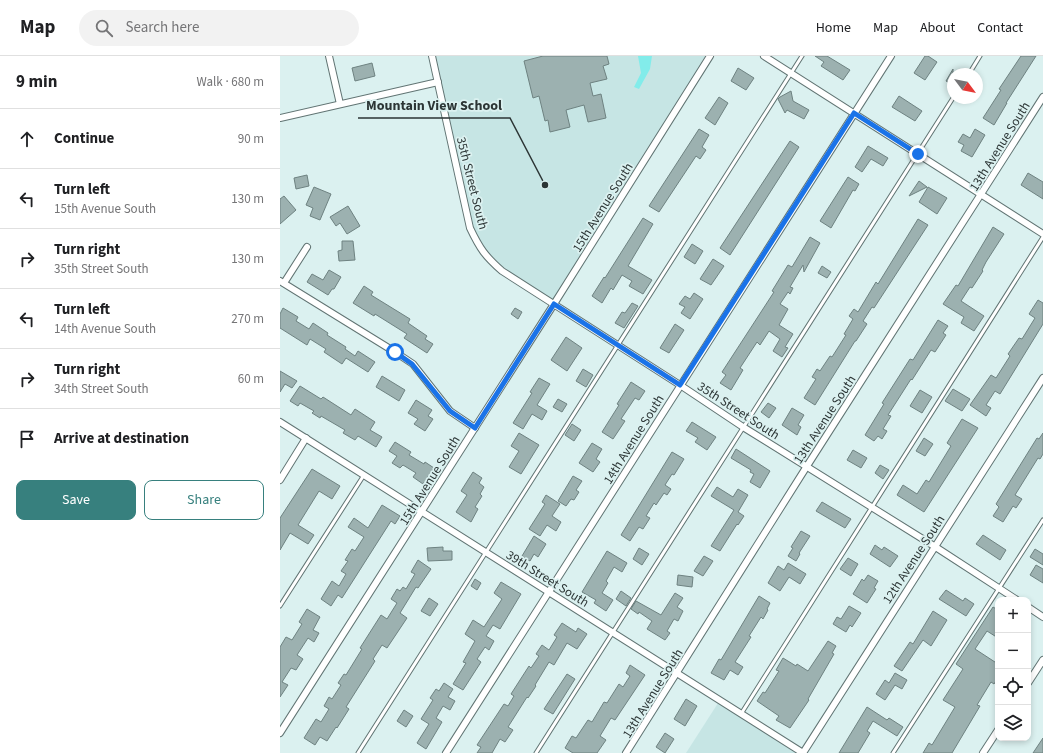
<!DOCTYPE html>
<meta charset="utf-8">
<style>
:root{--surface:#fff;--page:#f2f2f2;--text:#202124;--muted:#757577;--line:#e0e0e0;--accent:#37807e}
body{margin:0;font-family:"Source Sans 3",sans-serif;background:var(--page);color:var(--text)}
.controls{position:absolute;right:12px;bottom:12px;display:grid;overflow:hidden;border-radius:8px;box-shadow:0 2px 6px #0003}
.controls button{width:36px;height:36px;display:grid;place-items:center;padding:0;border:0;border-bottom:1px solid var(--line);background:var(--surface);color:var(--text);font:20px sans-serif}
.compass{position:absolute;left:667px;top:12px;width:36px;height:36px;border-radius:50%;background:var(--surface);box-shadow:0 2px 6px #0003;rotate:122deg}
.stop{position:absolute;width:12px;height:12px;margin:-9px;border:3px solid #1a73e8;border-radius:50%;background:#fff}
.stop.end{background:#1a73e8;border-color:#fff;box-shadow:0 1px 4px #0008}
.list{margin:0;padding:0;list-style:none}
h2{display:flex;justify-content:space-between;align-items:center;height:52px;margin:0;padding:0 16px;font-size:17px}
h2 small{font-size:13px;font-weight:400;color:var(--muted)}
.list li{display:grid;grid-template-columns:26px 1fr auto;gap:12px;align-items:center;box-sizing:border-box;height:60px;padding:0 16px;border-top:1px solid var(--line)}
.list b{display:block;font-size:15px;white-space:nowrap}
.list p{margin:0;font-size:13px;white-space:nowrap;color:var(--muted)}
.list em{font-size:13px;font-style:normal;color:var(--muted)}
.actions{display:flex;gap:8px;padding:12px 16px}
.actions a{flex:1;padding:9px 0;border:1px solid var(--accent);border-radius:8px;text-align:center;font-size:14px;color:var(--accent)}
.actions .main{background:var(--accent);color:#fff}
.icon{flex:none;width:22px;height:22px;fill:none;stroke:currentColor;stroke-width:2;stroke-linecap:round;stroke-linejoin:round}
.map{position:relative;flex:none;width:763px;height:697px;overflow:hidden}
header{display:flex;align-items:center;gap:24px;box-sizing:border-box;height:56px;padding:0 20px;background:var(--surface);border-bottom:1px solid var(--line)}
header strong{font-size:19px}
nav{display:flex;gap:22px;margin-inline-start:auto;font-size:14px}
.search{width:280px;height:36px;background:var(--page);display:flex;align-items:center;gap:10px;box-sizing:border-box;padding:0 14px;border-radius:22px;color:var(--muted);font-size:15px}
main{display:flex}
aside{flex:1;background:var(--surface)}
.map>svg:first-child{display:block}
</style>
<header>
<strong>Map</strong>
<div class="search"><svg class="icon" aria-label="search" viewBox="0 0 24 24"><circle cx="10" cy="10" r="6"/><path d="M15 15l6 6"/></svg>Search here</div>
<nav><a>Home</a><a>Map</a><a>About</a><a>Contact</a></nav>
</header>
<main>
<aside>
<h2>9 min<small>Walk · 680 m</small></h2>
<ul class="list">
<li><svg class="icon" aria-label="ahead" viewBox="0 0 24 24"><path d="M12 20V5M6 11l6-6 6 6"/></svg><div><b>Continue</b></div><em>90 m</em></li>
<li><svg class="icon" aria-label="left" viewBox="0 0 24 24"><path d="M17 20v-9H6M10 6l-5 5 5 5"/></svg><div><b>Turn left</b><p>15th Avenue South</p></div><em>130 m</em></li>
<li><svg class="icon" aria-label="right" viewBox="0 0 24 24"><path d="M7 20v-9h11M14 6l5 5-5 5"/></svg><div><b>Turn right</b><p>35th Street South</p></div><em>130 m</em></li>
<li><svg class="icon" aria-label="left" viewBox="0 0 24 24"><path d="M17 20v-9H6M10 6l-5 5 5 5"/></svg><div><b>Turn left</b><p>14th Avenue South</p></div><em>270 m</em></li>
<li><svg class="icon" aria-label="right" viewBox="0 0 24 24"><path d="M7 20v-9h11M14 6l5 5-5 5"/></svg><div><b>Turn right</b><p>34th Street South</p></div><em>60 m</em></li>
<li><svg class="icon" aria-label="arrive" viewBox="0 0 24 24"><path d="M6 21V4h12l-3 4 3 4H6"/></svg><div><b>Arrive at destination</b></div></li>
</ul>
<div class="actions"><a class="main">Save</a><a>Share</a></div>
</aside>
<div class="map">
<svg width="763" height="697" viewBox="0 0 763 697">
<rect width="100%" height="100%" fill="#dbf1f0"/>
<g fill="#c6e5e4">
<polygon points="152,0 430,0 274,248 209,203 190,172"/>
<polygon points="440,644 523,697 406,697"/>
</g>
<polygon fill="#82ecea" points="358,0 372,0 370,13 359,33 354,31 361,17"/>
<g fill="#9cb1b0" stroke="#6e8281">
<polygon points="263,0 327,0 329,8 323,10 327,23 310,27 313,40 321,38 326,62 308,66 304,49 286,54 290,71 270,76 268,64 265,65 259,40 253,42 244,5"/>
<polygon points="535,0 547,0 570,14 563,24 541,10 544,6"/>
<polygon points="645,0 648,0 657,6 645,24 634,17"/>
<polygon points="741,0 756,0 726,47 727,47 714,69 703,62 721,34 719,33"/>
<polygon points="92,7 95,20 75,25 72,12"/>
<polygon points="458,12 474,22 466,34 451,25"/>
<polygon points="673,13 673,29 666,25"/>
<polygon points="511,35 513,45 529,54 524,63 507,54 505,57 498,43 500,41"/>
<polygon points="619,40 642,55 635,65 612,51"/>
<polygon points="439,41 448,47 435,69 425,62"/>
<polygon points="419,73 429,79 422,91 426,94 420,103 416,100 379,156 369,150"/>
<polygon points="695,73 705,79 692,101 681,95 684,89 678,86 683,78 690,82"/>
<polygon points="510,85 519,91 450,199 440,192"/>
<polygon points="588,90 608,102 603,110 591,103 582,116 575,111"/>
<polygon points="748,117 763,126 763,143 741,129"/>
<polygon points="27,119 29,130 16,133 14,122"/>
<polygon points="568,121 579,128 575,135 573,134 551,172 540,165"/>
<polygon points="639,125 647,131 629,140"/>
<polygon points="34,131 51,138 40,164 30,160 33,152 26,149"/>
<polygon points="648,131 667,142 657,158 639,146"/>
<polygon points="4,140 16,154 0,168 0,143"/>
<polygon points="68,150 80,170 67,178 60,167 56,170 50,161"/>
<polygon points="363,162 373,168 348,210 372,224 363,238 349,230 352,225 342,219 333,234 331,232 322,247 312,240 324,221 325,222"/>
<polygon points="638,163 648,169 594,252 592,251 583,265 587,268 576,285 575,285 535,349 524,342 536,323 532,321 537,313 540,315 550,300 552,301 566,279 564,278 573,263 569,260 574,253 578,256 596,226 598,228"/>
<polygon points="713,171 724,178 706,206 702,214 703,215 692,232 690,231 681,245 704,260 694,275 681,267 684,261 663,248 676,229 678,230"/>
<polygon points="530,181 540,187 524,216 523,209 510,231 513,232 510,238 508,236 500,248 508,253 499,269 513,278 505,291 508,292 502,301 493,295 500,283 489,275 480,289 477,286 460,312 463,314 451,334 440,327 446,319 442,316 494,236 492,235 508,209 512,211"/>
<polygon points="62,185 73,185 75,204 59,205 58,195 62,194"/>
<polygon points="412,188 423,195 415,208 404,201"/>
<polygon points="433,203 444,210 431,229 420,223"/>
<polygon points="542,210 551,216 547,222 538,217"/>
<polygon points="49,214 61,221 54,233 52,233 48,239 27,226 32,218 43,224"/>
<polygon points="84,230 93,236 91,239 130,263 128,267 147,280 145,283 153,288 147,297 124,282 127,278 95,258 94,260 73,247"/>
<polygon points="414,237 423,243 410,263 401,257 405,251 399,248 405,240 410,243"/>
<polygon points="758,244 763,247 763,268 720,338 715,335 706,349 711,352 706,360 690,349 711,319 716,322 730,300 728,298 739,282 742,283 755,262 749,258"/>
<polygon points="352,247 358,250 344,272 335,267 342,256 345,257"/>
<polygon points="3,252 18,261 16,265 29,273 33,267 48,277 47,279 66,291 65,293 75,300 78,295 95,306 88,316 66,302 62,308 44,296 46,293 30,283 27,289 0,272 0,258"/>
<polygon points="235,252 242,256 238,263 231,258"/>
<polygon points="658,264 668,270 663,277 666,279 655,296 651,294 632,324 631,323 608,359 611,360 603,373 607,375 602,383 598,380 594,385 585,379 604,348 602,347 630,303 633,304"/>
<polygon points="395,268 404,274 389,297 380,292"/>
<polygon points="286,281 302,292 287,315 271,304"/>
<polygon points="303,313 313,319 306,331 296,325"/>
<polygon points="0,315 17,325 12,332 5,328 0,336"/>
<polygon points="102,320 125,334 119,345 96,331"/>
<polygon points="259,322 270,328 257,349 267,355 262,364 252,358 243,373 233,367 252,337 250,336"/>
<polygon points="351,326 365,335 359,344 355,342 341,363 345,365 333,383 322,376 339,349 337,348"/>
<polygon points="20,330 41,343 43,341 71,359 75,353 95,366 90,374 102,381 96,391 78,380 75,384 63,377 65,374 41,360 40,362 32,357 34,355 20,347 18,350 10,345"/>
<polygon points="673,333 690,343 682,355 665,345"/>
<polygon points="640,334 652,341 642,357 630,350"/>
<polygon points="278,343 287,348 282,356 273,351"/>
<polygon points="136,344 152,354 148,360 153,363 145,375 134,368 138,363 128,357"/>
<polygon points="488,347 496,352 489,362 481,356"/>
<polygon points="512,352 524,359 518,369 521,371 517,379 502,369"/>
<polygon points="682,363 698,372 644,456 617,439 623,429 637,438 646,424 649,426 671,390 667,387"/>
<polygon points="412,366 436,381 427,394 415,386 418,382 406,375"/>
<polygon points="292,368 301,374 294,385 285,379"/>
<polygon points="239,377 259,389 241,418 229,411 239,395 231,390"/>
<polygon points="763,377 763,398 760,403 758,402 735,439 742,443 736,452 733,450 723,466 713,460 719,451 716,448 757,382 759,383"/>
<polygon points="644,382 653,388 645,400 636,395"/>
<polygon points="115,386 131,396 129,399 144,408 145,406 154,412 143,428 133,421 136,417 123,409 120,412 112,407 117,400 109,395"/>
<polygon points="312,387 322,393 316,403 320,406 313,416 299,407"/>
<polygon points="456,393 490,415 480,432 470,426 474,418 470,416 471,414 451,402"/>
<polygon points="573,394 587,402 581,412 567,404"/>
<polygon points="392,396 404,403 394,419 392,418 385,429 391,433 387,439 384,437 376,449 374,447 366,460 370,462 363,473 359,471 350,485 341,479"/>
<polygon points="600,409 609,414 603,423 595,417"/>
<polygon points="32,413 60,430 52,443 39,435 18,469 34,479 28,488 10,477 0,494 0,462"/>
<polygon points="193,416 202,422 199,427 204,431 200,438 202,440 195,451 198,453 191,466 176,456 187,439 181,435"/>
<polygon points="293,420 302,425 296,434 299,436 294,444 291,443 286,450 278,445"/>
<polygon points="437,431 453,441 458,433 468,439 458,456 464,460 458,469 457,468 440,495 431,490 454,454 431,440"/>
<polygon points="266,439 280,448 272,460 281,466 276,475 267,469 260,480 249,473 265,448 262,446"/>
<polygon points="542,446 571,463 565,472 536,455"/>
<polygon points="102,449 120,460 115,468 111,465 62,542 58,539 51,550 41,543 52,525 59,530 66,518 61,515 68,505 65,504 72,493 75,495 84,481 68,471 74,462 88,472"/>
<polygon points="521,475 530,480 519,497 520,498 516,505 508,500 513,492 511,491"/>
<polygon points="703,479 726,494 720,504 696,488"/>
<polygon points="254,480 266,488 258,501 254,498 250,505 242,500"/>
<polygon points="595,489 602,494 604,491 618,500 610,511 590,498"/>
<polygon points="163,491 163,495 172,495 172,504 148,505 147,492"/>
<polygon points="359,492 369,498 362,509 353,503"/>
<polygon points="755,493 763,498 763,509 750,501"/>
<polygon points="327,495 347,507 342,516 334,511 326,525 328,527 322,537 333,544 326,555 314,547 316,544 302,536"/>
<polygon points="424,500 433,505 423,520 414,515"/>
<polygon points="568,502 578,508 571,520 560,513"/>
<polygon points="138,504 151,513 138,532 136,531 120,557 127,562 107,592 102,589 93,603 95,605 66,651 69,653 57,672 56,671 47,685 40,681 35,689 24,682 36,663 41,666 49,653 44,650 49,641 52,643 61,629 58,627 64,618 66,619 82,593 80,592 101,559 107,563 117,547 111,543 117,533 120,535 123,531 126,533 135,518 131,516"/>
<polygon points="508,507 526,518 520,528 509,521 500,535 488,527 498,510 504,514"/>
<polygon points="756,509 763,513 763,527 750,519"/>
<polygon points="398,519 413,521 412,531 397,529"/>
<polygon points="588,519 598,525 594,532 596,533 587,547 573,538 582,523 584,525"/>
<polygon points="195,523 201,527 197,534 191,530"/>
<polygon points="221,526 241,538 220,573 213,569 206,580 214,585 209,594 205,591 197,603 201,606 183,634 173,628 186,607 183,606 195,585 185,578 193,564 204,571 222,543 214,537"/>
<polygon points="666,534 683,545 685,542 694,548 686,560 659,543"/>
<polygon points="341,535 351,542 346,550 336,543"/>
<polygon points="395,537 403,542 397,551 403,555 398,565 394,563 387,575 390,577 385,584 367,573 372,565 359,556 358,558 351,553 356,545 381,559"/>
<polygon points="479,540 490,547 487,553 488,554 483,563 481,561 469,580 471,581 455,606 463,611 458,619 450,614 444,624 431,617 439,603 441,604"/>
<polygon points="149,542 158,548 150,560 141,555"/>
<polygon points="569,550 581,557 572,571 570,569 566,576 553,568 557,561 561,563"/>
<polygon points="713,551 718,554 718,582 707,575 695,593 718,608 718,622 714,628 711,626 697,649 700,650 672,697 643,697 649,687 652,689 675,651 663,644 683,613 676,608"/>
<polygon points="27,553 40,561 33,574 39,577 34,586 28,582 17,599 23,603 16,614 11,612 2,626 8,629 0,641 0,591 6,581 12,584 22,568 19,566"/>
<polygon points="653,555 667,564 651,590 643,584 622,615 614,610 630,586 633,588"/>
<polygon points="282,567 296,576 298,572 307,578 297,593 287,587 274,609 269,606 255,629 256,630 248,642 247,641 228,671 233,674 225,686 220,683 212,697 197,697 201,691 197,689 224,648 228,650 234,640 231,638 249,610 251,612 259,600 256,598 262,589 269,594 277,581 274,579"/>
<polygon points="548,585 556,590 552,597 554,598 528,643 529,644 510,672 496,664 499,660 477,645 483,636 485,637 499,615 496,614 503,602 516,610 517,608 528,615"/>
<polygon points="350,609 365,619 335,664 331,662 320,680 326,684 317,697 293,697 285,692 292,680 296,682 308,664 312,666 324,646 327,647 339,628 343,631 350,620 346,617"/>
<polygon points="615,617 627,624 622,633 615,629 605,644 596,638 605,624 609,627"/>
<polygon points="287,618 295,623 273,658 264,653"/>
<polygon points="164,627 173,633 168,641 175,645 170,654 163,650 156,662 162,666 146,693 137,687 149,668 141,663 153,644 150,642 156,633 159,635"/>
<polygon points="406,643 417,650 405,670 394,663"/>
<polygon points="587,651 607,664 609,662 623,671 617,680 593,665 587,675 590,677 578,697 559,697"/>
<polygon points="124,654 133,660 126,671 117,665"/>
<polygon points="385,677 394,683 385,697 376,691"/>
<polygon points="763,682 763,697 753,697"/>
</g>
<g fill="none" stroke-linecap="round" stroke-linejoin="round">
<g stroke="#617473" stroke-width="5">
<g id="service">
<polyline points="689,18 700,0"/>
<polyline points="0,550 84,419"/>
<polyline points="461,658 763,181"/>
<polyline points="78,697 522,0"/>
<polyline points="256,697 673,42"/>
<polyline points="613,697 763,464"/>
</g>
</g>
<g stroke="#617473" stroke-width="8">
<g id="minor">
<polyline points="49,0 60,48"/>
<path d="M152,0l38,172c10,21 15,28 32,43l178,114 63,42 191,119 83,54"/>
<polyline points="484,0 763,178"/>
<polyline points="0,62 158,26"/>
<polyline points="0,225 115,296 133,308 170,355 195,372"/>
<polyline points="4,227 27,191"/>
<polyline points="0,366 523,697"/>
<polyline points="0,424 26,382"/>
<polyline points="748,551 763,561"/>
<polyline points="748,627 763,604"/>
<polyline points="0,677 274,248 430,0"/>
<polyline points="166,697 611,0"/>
<polyline points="346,697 527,410 763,41"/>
<polyline points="523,697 763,322"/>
<polyline points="703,697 718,674"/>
</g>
</g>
<use href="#service" stroke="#fff" stroke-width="3"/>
<use href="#minor" stroke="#fff" stroke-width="6"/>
</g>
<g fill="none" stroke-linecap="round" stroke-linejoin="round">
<polyline stroke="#1a73e8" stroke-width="5" points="115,296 132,308 170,355 195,372 274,248 400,329 574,57 638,98"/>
</g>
<g text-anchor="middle" stroke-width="3.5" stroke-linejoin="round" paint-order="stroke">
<g font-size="13" fill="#2c3535" stroke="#dbf1f0">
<text transform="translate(719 90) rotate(-58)" y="5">13th Avenue South</text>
<text transform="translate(193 127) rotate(76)" y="5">35th Street South</text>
<text transform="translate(322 151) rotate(-58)" y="5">15th Avenue South</text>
<text transform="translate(459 354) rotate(33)" y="5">35th Street South</text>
<text transform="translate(544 363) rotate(-57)" y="5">13th Avenue South</text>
<text transform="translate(353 383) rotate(-58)" y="5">14th Avenue South</text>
<text transform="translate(149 424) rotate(-58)" y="5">15th Avenue South</text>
<text transform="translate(633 503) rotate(-57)" y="5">12th Avenue South</text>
<text transform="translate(268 522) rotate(32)" y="5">39th Street South</text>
<text transform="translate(372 637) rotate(-58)" y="5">13th Avenue South</text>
</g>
</g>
<path fill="none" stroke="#2c3535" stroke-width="1.5" d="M265 129L230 62H78"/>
<circle fill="#2c3535" stroke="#dbf1f0" stroke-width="1.5" cx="265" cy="129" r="4"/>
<g font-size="14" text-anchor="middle" font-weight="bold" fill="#2c3535" stroke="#dbf1f0" stroke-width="3.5" stroke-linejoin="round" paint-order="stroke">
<text x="154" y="54">Mountain View School</text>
</g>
</svg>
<div class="controls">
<button>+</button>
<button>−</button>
<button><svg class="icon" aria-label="locate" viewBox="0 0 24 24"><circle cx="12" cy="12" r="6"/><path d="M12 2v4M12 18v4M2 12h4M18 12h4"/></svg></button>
<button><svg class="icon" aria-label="layers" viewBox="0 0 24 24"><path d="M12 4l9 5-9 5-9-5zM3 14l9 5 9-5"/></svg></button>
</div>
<svg class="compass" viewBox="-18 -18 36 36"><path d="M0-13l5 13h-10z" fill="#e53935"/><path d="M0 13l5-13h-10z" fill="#757577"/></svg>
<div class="stop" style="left:115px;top:296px"></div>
<div class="stop end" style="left:638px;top:98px"></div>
</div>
</main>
